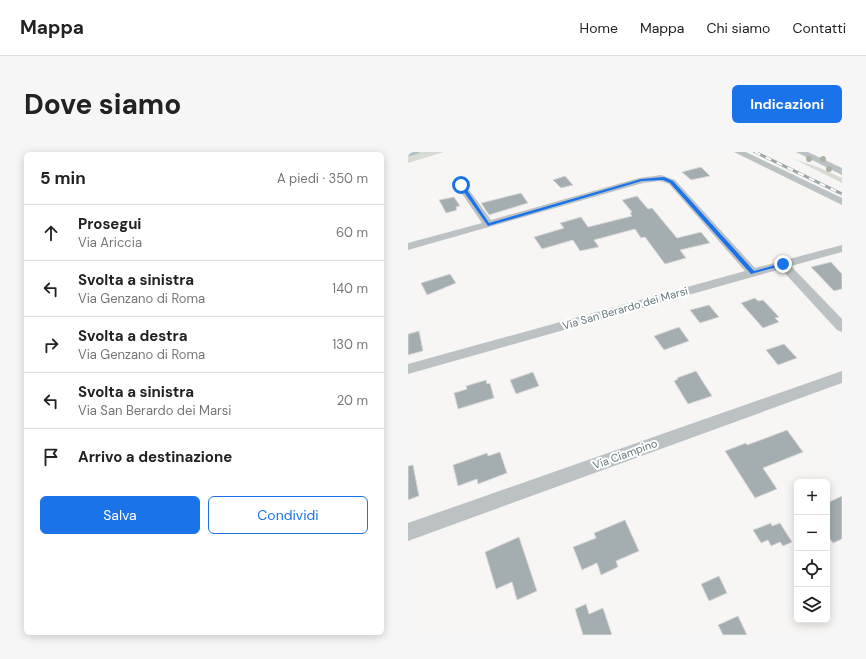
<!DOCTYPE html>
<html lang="it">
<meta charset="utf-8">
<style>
:root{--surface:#fff;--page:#f6f6f6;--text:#222;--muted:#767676;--line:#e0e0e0;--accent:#1a73e8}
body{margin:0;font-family:"DM Sans",sans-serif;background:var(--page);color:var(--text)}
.controls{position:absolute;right:12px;bottom:12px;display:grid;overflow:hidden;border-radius:6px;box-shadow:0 2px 10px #0003}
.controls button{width:36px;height:36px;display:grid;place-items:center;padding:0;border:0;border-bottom:1px solid var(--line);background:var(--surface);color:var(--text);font:20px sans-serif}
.stop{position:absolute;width:12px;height:12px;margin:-9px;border:3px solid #1a73e8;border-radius:50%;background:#fff}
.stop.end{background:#1a73e8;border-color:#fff;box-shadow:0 1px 4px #0008}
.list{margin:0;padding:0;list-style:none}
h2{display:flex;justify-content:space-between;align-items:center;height:52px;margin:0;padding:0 16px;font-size:17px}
h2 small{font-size:13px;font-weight:400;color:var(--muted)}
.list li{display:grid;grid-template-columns:26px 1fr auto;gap:12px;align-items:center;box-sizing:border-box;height:56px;padding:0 16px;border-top:1px solid var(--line)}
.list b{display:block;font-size:15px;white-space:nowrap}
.list p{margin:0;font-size:13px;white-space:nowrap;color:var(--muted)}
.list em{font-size:13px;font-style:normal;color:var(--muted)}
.actions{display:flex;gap:8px;padding:12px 16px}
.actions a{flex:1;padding:9px 0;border:1px solid var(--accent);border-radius:6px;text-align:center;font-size:14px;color:var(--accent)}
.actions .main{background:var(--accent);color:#fff}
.icon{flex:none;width:22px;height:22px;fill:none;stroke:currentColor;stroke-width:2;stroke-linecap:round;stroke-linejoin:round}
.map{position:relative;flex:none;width:434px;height:483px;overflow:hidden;border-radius:6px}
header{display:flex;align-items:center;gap:24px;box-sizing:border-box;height:56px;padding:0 20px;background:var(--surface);border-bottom:1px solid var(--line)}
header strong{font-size:19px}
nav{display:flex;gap:22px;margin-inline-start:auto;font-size:14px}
.intro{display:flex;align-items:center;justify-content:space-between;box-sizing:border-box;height:96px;padding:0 24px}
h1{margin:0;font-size:28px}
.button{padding:10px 18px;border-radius:6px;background:var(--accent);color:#fff;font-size:14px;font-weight:700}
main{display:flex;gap:24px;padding:0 24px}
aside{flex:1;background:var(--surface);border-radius:6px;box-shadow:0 2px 10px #0003}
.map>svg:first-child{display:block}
</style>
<header>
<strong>Mappa</strong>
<nav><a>Home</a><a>Mappa</a><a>Chi siamo</a><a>Contatti</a></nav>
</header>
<div class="intro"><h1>Dove siamo</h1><a class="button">Indicazioni</a></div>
<main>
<aside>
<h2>5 min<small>A piedi · 350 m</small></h2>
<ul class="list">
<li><svg class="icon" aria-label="ahead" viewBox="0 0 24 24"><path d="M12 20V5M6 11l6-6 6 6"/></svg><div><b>Prosegui</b><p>Via Ariccia</p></div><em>60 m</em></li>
<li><svg class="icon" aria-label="left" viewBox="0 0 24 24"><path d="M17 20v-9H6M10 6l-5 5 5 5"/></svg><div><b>Svolta a sinistra</b><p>Via Genzano di Roma</p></div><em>140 m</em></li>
<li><svg class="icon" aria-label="right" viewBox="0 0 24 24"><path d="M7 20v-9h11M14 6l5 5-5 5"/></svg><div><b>Svolta a destra</b><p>Via Genzano di Roma</p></div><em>130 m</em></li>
<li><svg class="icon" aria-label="left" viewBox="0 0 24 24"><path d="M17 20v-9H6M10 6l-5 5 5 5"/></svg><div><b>Svolta a sinistra</b><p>Via San Berardo dei Marsi</p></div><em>20 m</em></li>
<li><svg class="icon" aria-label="arrive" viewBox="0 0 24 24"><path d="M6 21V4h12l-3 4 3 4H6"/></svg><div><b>Arrivo a destinazione</b></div></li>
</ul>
<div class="actions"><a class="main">Salva</a><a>Condividi</a></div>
</aside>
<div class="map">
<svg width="434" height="483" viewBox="0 0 434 483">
<rect width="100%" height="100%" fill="#f7f6f4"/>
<g fill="#d8dbd4">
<polygon points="0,0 36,0 0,11"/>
<polygon points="386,7 412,16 434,26 434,31"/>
</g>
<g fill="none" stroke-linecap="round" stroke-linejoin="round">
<polyline stroke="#b2c2c2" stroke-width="3" points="0,3 10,0"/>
</g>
<g fill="#a4aeb1" stroke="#d9d8d7">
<polygon points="293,15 302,24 283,28 274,20"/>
<polygon points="157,24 165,33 153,36 145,28"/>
<polygon points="113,41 120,51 81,63 73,51"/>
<polygon points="229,44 240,57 244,56 269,86 293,80 302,91 272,98 278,106 257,112 237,85 233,86 227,77 186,88 191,95 172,99 165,88 134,97 126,85 156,76 152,71 173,65 180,75 224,64 222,61 224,60 214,48"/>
<polygon points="46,45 52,54 48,55 49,58 38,61 31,48"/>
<polygon points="423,110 434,122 434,137 426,139 403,115"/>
<polygon points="42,122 48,131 19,143 13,131"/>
<polygon points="347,146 350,149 355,148 371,165 367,166 371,170 355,176 333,151"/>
<polygon points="301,153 311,165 292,171 282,158"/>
<polygon points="271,175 281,189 256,198 246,184"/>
<polygon points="11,179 15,199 0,203 0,182"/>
<polygon points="376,192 389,206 370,213 358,198"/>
<polygon points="288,219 304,244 280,252 266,229 270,227 269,226"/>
<polygon points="125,220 131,234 108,242 102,228"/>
<polygon points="78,228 79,232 82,231 86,246 50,257 46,241 59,237 58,234"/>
<polygon points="379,278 395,300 355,316 369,337 347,346 317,299 338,291 339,293"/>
<polygon points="92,300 99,321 70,332 69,327 50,334 45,313 79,301 80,304"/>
<polygon points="5,313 11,344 0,348 0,314"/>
<polygon points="434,344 434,387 425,391 419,383 419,351"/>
<polygon points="217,368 231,399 208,409 210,415 193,423 189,411 174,418 165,395 188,386 186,381"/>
<polygon points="363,371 364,374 372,371 384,390 375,394 372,390 363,394 360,388 353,391 345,378"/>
<polygon points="111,385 129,439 109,448 104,430 88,437 77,400"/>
<polygon points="311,424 319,441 301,449 293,432"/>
<polygon points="178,452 181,462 195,456 204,483 175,483 167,457"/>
<polygon points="330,464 339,483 315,483 310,473"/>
</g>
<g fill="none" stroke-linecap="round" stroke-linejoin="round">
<g fill="#bcc2c4" fill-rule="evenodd">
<polygon points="326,0 338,0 434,46 434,53"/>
<polygon points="388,0 400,0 434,16 434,23"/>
<polygon points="253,23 267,28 347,116 434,93 434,100 383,114 434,167 434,180 429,178 373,117 0,222 0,212 337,119 261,32 252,29 235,31 0,98 0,91 74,71 48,33 50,31 56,31 83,68 231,26"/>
<polygon points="434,219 434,231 0,389 0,371"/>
</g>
<g stroke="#9da6a8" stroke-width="3">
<polyline id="rail" points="347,0 434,42"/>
</g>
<use href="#rail" stroke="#fff" stroke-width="2" stroke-dasharray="6" stroke-linecap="butt"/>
</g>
<g fill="#acb2a6">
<circle cx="401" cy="7" r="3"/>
<circle cx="415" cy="7" r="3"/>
<circle cx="421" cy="17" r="3"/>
</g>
<polygon fill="#1a73e8" points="256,25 265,29 346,119 375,111 377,111 377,113 343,122 262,31 255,28 234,29 80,74 51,33 55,32 81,71 233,27"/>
<g text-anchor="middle" stroke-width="4" stroke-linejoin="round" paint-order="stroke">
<g font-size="11" fill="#65787c" stroke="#fff">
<text transform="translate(217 156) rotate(-16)" y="4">Via San Berardo dei Marsi</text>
<text transform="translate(217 302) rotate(-20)" y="4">Via Ciampino</text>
</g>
</g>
</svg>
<div class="controls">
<button>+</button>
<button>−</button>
<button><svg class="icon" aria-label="locate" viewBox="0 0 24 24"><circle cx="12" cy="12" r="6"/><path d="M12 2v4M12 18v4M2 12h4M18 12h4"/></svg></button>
<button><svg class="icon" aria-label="layers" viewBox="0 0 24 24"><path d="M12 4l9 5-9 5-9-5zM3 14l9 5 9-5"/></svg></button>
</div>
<div class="stop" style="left:53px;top:33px"></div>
<div class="stop end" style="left:375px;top:112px"></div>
</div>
</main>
